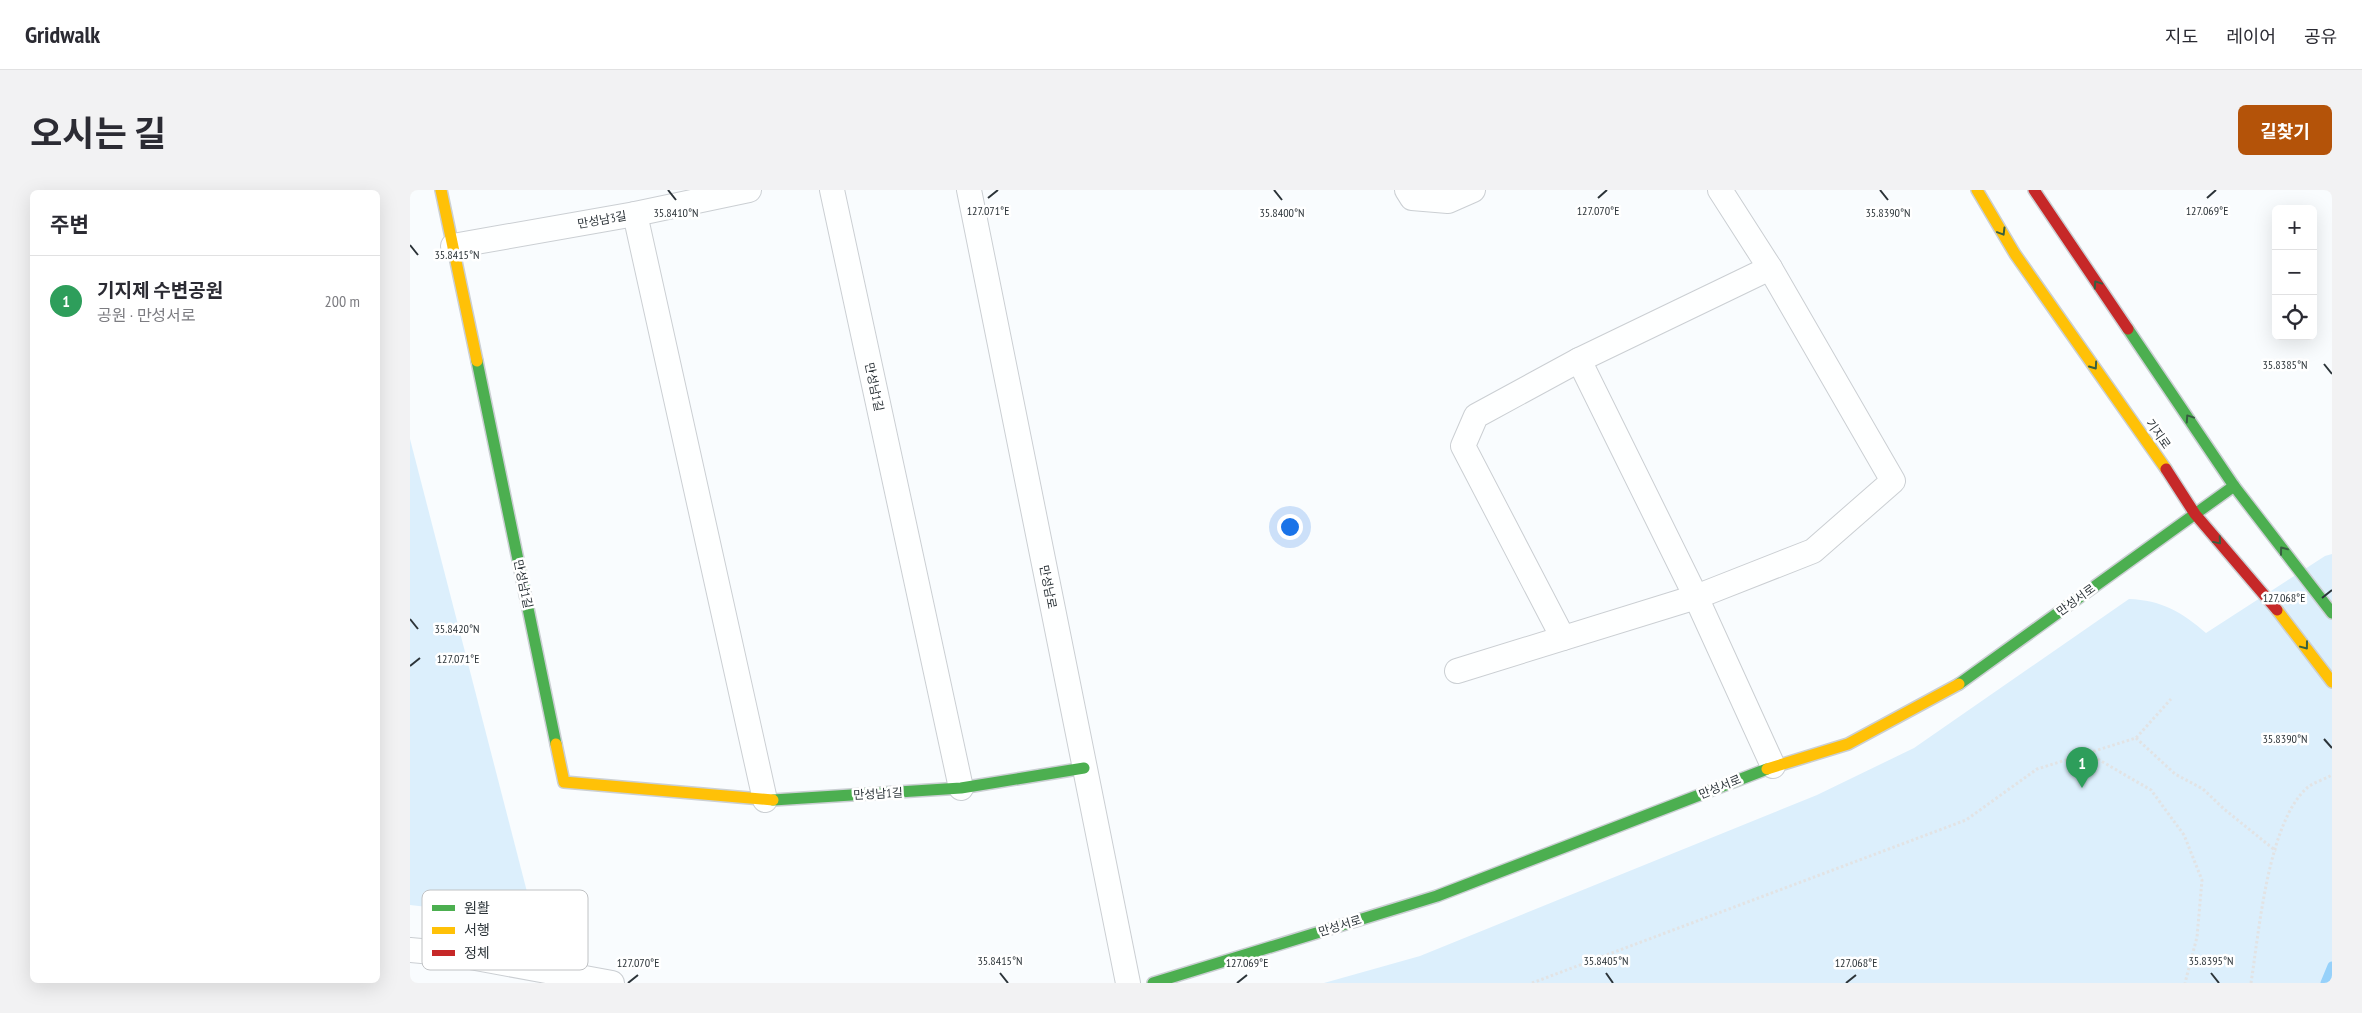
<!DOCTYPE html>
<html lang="ko">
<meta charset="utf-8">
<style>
:root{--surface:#fff;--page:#f2f2f3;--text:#2b2b33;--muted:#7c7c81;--line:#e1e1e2;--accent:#b45309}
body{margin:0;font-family:"PT Sans Narrow","Noto Sans KR",sans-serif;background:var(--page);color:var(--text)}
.controls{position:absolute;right:15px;top:15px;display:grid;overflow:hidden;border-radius:8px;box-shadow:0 5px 20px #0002}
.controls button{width:45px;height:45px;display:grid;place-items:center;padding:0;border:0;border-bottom:1px solid var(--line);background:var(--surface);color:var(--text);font:25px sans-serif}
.you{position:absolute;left:879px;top:336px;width:18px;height:18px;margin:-12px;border:4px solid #fff;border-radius:50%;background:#1a73e8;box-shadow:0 0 0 8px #1a73e833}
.badge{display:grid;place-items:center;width:32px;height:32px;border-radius:50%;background:var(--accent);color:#fff;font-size:16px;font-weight:700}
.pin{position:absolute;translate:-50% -41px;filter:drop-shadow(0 1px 2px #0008)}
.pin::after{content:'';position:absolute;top:26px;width:18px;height:15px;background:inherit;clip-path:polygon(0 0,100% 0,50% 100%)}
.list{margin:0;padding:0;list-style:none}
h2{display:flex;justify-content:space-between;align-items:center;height:65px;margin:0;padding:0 20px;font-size:21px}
h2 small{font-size:16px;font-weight:400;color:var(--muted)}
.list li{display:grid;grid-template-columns:32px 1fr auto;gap:15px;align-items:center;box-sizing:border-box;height:90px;padding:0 20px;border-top:1px solid var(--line)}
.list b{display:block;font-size:19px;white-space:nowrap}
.list p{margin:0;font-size:16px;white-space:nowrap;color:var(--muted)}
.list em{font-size:16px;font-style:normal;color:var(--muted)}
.icon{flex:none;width:28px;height:28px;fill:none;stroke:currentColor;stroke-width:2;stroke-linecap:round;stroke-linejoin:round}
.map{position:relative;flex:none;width:1922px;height:793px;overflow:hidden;border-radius:8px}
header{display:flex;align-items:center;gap:30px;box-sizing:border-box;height:70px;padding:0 25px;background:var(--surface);border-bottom:1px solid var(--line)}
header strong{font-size:24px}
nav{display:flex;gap:28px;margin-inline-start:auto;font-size:18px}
.intro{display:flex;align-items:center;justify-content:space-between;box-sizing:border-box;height:120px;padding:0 30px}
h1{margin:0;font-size:35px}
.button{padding:12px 22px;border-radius:8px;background:var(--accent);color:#fff;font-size:18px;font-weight:700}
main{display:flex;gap:30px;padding:0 30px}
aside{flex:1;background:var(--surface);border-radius:8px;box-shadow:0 5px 20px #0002}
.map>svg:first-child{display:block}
</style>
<header>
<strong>Gridwalk</strong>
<nav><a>지도</a><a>레이어</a><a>공유</a></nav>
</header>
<div class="intro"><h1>오시는 길</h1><a class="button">길찾기</a></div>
<main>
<aside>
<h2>주변<small></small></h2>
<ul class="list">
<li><span class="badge" style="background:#2e9e5b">1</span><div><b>기지제 수변공원</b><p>공원 · 만성서로</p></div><em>200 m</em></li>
</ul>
</aside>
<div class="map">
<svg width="1922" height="793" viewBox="0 0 1922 793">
<rect width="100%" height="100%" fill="#f9fcfe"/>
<g fill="#dceffc">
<polygon points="0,249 124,729 0,715"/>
<path d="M1922,364v429h-1008l96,-27 397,-161 97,-47 215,-149c32,1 53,13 77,34l119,-77z"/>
</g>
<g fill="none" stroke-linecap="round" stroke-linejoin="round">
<polyline stroke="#96d1fa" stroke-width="9" points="1915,793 1922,776"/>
<g stroke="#cbcfd3" stroke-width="26">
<g id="street">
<polyline points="422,0 551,598"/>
<polyline points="559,0 718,793"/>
<polyline points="997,0 1002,8 1038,11 1063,0"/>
<polyline points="225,24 355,610"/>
<polyline points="43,56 225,24 339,0"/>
<polyline points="1169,170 1286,407 1403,361 1483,291 1360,78 1310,0"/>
<polyline points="1153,448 1053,256 1066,226 1169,170 1360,78"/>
<polyline points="1047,481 1286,407 1363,576"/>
<polyline points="0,760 44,764 202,793"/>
</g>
</g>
<g stroke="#cbcfd3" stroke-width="14">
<g id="fast">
<polyline points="1718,139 1824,296 1922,423"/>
<polyline points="67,171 146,554"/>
<polyline points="1549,494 1824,296"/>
<polyline points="363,610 551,598 674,578"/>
<polyline points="743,793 1027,706 1357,579"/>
</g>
</g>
<g stroke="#cbcfd3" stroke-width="14">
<g id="slow">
<polyline points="31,0 67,171"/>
<polyline points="1567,0 1605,64 1756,279"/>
<polyline points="1867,420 1922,492"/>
<polyline points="146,554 154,592 363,610"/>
<polyline points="1357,579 1438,554 1549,494"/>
</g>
</g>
<g stroke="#cbcfd3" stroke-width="14">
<g id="jam">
<polyline points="1624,0 1718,139"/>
<polyline points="1756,279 1785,324 1867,420"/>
</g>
</g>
<g stroke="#e2e3e4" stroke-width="3" stroke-dasharray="2.5 2.5" stroke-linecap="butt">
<polyline points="1726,548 1765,584 1793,599 1814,619 1866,661"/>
<polyline points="1679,564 1741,600 1774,645 1792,690 1787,747 1775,793"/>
<polyline points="0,792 4,793"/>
<polyline points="1122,793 1556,630 1627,579 1726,548 1761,509"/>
<path d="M1841,793c8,-51 17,-162 57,-196 7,-5 17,-8 24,-12"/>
</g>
<use href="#street" stroke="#feffff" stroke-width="24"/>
<use href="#fast" stroke="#4caf50" stroke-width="11"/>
<use href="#slow" stroke="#ffc107" stroke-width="11"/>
<use href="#jam" stroke="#c62828" stroke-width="11"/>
</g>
<defs><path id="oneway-chevron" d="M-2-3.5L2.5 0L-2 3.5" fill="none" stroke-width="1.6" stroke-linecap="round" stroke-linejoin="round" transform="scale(1.25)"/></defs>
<g stroke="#375f41">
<use href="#oneway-chevron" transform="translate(1592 42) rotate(59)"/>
<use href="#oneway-chevron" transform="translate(1687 94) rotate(-124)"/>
<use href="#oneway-chevron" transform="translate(1684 176) rotate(55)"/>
<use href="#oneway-chevron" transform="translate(1779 228) rotate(-124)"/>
<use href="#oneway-chevron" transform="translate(1808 351) rotate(50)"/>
<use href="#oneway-chevron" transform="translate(1873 360) rotate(-127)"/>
<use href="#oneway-chevron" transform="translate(1895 456) rotate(53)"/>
</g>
<path fill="none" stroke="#2c3439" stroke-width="2" d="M258,0l8,10M864,0l8,10M1470,0l8,10M578,8l10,-8M1188,8l9,-8M1797,8l9,-8M0,55l8,10M1914,174l8,10M1912,408l10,-8M0,429l8,10M0,476l10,-8M1914,549l8,9M590,783l8,10M1196,783l7,10M1801,783l8,10M218,793l10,-8M827,793l10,-8M1436,793l10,-8"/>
<g text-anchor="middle" stroke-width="5" stroke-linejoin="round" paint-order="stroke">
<g font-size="12" fill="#2c3439" stroke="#fff">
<text transform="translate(192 30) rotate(-10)" y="4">만성남3길</text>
<text transform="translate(464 197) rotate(78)" y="4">만성남1길</text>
<text transform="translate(1748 244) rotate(55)" y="4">기지로</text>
<text transform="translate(113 394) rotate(78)" y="4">만성남1길</text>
<text transform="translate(638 397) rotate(79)" y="4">만성남로</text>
<text transform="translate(1666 410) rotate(-36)" y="4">만성서로</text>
<text transform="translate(1310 597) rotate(-22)" y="4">만성서로</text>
<text transform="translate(468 604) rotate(-3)" y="4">만성남1길</text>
<text transform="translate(930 736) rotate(-17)" y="4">만성서로</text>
</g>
</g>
<rect x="12" y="700" width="166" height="80" rx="8" fill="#fff" stroke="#c0c2c4" stroke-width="1"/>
<rect x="22" y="715" width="23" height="6" fill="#4caf50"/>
<rect x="22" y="737" width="23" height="7" fill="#ffc107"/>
<rect x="22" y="760" width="23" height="6" fill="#c62828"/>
<g font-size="14" fill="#2c3439">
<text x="54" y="723">원활</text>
<text x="54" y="745">서행</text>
<text x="54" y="768">정체</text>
</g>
<g font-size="12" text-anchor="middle" fill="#2c3439" stroke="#fff" stroke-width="5" stroke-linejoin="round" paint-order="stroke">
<text x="578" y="25">127.071°E</text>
<text x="1188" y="25">127.070°E</text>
<text x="1797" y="25">127.069°E</text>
<text x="266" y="27">35.8410°N</text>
<text x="872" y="27">35.8400°N</text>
<text x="1478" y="27">35.8390°N</text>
<text x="47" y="69">35.8415°N</text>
<text x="1875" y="179">35.8385°N</text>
<text x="1874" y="412">127.068°E</text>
<text x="47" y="443">35.8420°N</text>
<text x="48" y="473">127.071°E</text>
<text x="1875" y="553">35.8390°N</text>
<text x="590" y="775">35.8415°N</text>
<text x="1196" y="775">35.8405°N</text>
<text x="1801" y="775">35.8395°N</text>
<text x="228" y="777">127.070°E</text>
<text x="837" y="777">127.069°E</text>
<text x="1446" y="777">127.068°E</text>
</g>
</svg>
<div class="controls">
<button>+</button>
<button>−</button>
<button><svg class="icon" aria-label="locate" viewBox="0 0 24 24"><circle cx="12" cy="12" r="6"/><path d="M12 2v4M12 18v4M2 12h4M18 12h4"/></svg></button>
</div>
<div class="you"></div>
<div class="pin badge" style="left:1672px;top:598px;background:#2e9e5b">1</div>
</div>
</main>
